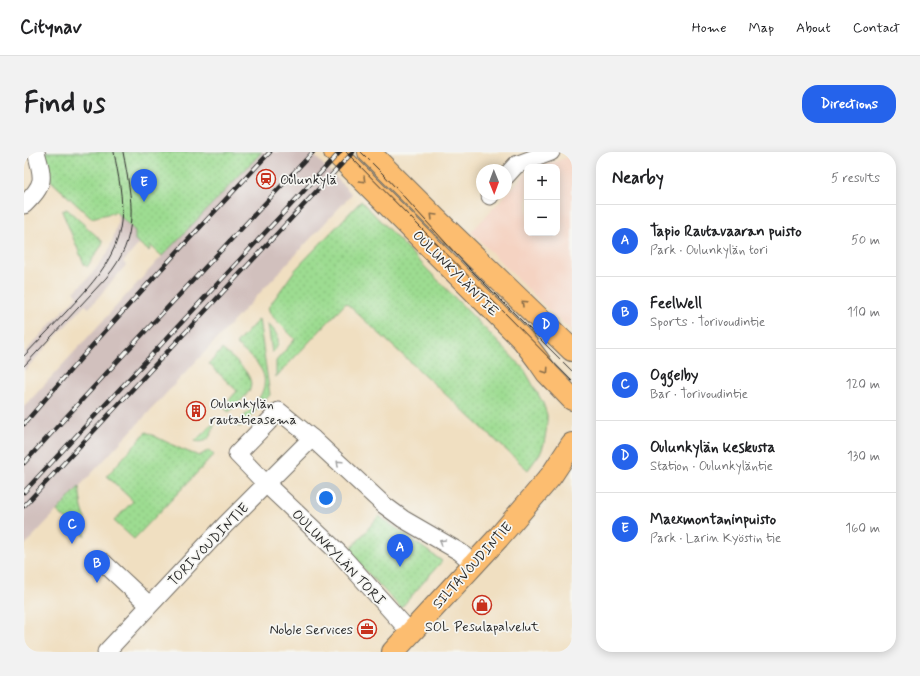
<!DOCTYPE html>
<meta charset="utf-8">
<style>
:root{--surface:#fff;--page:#f2f2f2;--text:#202124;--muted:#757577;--line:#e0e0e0;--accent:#2563eb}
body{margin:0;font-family:Mynerve,sans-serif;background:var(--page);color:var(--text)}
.controls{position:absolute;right:12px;top:12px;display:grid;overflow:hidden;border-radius:8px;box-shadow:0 2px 10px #0003}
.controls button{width:36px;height:36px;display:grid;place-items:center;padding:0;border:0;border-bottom:1px solid var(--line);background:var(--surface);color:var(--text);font:20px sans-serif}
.compass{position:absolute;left:452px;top:12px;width:36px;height:36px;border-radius:50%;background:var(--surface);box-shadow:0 2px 10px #0003;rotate:179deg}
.you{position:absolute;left:302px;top:346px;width:14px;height:14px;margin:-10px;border:3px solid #fff;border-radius:50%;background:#1a73e8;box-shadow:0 0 0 6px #1a73e833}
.badge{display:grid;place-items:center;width:26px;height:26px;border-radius:50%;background:var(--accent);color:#fff;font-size:13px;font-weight:700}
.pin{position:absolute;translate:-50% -33px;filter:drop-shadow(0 1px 2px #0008)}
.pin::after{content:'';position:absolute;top:21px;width:14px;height:12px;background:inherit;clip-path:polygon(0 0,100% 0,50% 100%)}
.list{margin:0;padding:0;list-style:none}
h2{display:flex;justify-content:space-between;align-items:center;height:52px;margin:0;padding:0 16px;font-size:17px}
h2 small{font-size:13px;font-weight:400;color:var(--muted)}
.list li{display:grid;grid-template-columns:26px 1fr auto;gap:12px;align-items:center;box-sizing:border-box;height:72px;padding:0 16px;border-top:1px solid var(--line)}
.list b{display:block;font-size:15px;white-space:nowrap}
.list p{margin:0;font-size:13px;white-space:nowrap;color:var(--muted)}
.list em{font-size:13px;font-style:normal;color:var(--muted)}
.map{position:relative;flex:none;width:548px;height:500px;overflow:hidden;border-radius:16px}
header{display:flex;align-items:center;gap:24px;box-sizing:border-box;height:56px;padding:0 20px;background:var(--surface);border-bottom:1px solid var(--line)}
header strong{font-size:19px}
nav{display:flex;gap:22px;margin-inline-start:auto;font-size:14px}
.intro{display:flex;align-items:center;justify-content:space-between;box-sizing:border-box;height:96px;padding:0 24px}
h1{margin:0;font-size:28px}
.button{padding:10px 18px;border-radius:16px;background:var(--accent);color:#fff;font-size:14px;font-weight:700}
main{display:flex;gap:24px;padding:0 24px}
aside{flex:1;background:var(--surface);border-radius:16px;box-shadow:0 2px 10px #0003}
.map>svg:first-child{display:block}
</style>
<header>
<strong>Citynav</strong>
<nav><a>Home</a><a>Map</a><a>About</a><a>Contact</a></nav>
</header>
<div class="intro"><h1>Find us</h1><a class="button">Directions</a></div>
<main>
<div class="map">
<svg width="548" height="500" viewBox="0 0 548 500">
<defs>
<pattern id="grass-dots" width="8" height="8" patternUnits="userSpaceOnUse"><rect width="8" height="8" fill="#9ddc91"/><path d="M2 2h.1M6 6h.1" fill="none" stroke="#87bd7d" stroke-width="1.8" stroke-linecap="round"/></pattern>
</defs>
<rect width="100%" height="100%" fill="#f6f6f2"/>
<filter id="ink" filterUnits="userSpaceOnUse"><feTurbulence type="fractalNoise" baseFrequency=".025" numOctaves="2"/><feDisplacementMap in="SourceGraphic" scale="8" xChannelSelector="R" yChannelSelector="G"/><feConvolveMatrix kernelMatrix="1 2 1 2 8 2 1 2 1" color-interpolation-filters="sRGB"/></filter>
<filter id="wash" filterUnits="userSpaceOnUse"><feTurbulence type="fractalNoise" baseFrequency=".012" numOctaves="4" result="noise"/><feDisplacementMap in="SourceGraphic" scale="16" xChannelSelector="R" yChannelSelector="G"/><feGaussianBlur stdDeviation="0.9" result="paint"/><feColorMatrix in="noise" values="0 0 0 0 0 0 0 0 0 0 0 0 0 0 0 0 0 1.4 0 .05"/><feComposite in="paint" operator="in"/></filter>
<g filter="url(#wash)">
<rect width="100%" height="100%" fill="#f0dfc1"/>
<polygon fill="#f5d3c2" points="548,4 548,179 536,169 447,80 503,20 503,81 533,81 533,15 515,15"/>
<g fill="#d1c0bd">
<polygon points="238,0 287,0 328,42 0,394 0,255 138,104"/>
<polygon points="92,59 112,77 111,88 115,92 99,110 102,113 65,156 61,153 0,219 0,201 53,144 50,140 67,123 83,102 88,90 93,73 94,66"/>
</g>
<g fill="url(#grass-dots)" stroke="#64845e">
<polygon points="20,0 238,0 138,104 127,94 125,99 111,88 111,79 92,60 67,66 27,29"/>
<polygon points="337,49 500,217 519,251 523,263 523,273 520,292 517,300 504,318 322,151 252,225 252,209 271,187 247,163 244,156 271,118"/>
<polygon points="43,57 79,90 76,96 63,115 60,112 38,59"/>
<path d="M235,167l11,76 -30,32 -4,-2c13,-15 40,-36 23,-59 -6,-8 -16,-15 -23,-22z"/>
<path d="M244,172c10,9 15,19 4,29z"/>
<path d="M198,197c10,9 36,27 27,42 -5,8 -14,15 -20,21l-6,-5 14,-16 -28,-27z"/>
<path d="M191,270c-3,11 -6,23 -20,19z"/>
<polygon points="122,280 157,297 175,304 185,298 190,303 110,387 90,369 109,349 83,324"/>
<polygon points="55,335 58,356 61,365 61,384 33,359"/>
<polygon points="355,364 418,409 377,456 324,400"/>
</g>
</g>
<g filter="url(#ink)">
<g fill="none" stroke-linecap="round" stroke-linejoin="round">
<g stroke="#706a60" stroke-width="19">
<g id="minor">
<polyline points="482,24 492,13 527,0"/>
<polyline points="466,44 467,42"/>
<path d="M0,53c21,-21 20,-25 12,-53"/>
<polyline points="79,410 125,453"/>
<polyline points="386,480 316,402 242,332 213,302 255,259 288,286 360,353 379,367 436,400 450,412"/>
<polyline points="82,500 201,373 288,286"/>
</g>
</g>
<g stroke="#706a60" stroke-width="24">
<g id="major">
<polyline points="311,0 499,188 514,208 523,221 548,247"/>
<polyline points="345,0 413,68 548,198"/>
<polyline points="369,500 474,386 527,324 548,292"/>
</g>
</g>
<use href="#minor" stroke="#fff" stroke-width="17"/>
<use href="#major" stroke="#fcbd6f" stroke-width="22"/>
<g stroke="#2b2b2b" stroke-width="1">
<polyline points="322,0 548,229"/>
<polyline points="337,0 361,24 442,113 548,219"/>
<path d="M0,204c14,-15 28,-29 42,-44 24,-26 51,-53 55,-90 3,-24 -3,-47 -7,-70"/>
<path d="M0,214l82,-88c35,-41 26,-77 17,-126"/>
</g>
<g stroke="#2b2b2b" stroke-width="4.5">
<g id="rail">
<path d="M0,272c79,-93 163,-183 246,-272"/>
<polyline points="0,311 101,201 289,0"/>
<polyline points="0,340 316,0"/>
<polyline points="0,354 329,0"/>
</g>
</g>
<use href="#rail" stroke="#f6f6f2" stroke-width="3" stroke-dasharray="9" stroke-linecap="butt"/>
</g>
<defs><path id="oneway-chevron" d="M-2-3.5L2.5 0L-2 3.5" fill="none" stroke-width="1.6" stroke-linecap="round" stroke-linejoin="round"/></defs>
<g stroke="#896d4a">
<use href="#oneway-chevron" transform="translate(339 28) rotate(45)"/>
<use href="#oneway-chevron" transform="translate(409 64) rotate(-135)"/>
<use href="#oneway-chevron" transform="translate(500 151) rotate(-136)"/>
<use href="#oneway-chevron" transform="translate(522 219) rotate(56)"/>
</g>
<g stroke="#a0a0a0">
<use href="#oneway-chevron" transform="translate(315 311) rotate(-137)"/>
<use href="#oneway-chevron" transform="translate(418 390) rotate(-150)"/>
</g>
</g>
<defs>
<g id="station-ring" transform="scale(1)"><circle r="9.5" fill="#f6f6f2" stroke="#c8321e" stroke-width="1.5"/><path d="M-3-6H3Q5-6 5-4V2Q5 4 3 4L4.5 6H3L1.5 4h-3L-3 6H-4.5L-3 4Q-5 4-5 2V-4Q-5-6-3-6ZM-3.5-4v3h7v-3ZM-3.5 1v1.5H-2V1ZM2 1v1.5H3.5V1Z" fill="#c8321e"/></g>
<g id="building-ring" transform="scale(1)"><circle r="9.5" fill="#f6f6f2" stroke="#c8321e" stroke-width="1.5"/><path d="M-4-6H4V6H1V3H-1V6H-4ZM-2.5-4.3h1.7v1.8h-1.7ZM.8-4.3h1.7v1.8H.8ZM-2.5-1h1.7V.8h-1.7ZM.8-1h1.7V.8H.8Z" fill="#c8321e"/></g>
<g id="shop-ring" transform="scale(1)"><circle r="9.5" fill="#f6f6f2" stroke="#c8321e" stroke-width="1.5"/><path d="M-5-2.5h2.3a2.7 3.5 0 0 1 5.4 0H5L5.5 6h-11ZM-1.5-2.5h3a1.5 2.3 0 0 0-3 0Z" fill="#c8321e"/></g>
<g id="office-ring" transform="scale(1)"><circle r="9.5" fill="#f6f6f2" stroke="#c8321e" stroke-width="1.5"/><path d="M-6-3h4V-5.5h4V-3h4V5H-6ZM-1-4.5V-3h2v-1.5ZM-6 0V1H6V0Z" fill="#c8321e"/></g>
</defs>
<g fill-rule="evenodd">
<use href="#station-ring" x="242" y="27"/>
<use href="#building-ring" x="172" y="259"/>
<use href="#shop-ring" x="458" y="453"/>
<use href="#office-ring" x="343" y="477"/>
</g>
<g text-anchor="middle" stroke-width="3.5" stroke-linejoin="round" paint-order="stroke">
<g font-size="14" fill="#2b2b2b" stroke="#f6f6f2" text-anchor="start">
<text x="256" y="32">Oulunkylä</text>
<text x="186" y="256">Oulunkylän<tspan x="186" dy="16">rautatieasema</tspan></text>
<text x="458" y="479" text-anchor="middle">SOL Pesulapalvelut</text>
<text x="329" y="482" text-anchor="end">Noble Services</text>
</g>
<g font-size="14" fill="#2b2b2b" stroke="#f6f6f2">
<text transform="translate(432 121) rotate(45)" y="5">OULUNKYLÄNTIE</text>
<text transform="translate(184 392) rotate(-46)" y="5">TORIVOUDINTIE</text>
<text transform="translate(315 405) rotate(46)" y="5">OULUNKYLÄN TORI</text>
<text transform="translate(448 413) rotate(-48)" y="5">SILTAVOUDINTIE</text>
</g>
</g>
</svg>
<div class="controls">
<button>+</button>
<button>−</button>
</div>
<svg class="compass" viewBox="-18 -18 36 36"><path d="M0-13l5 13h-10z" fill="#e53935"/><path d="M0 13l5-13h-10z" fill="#757577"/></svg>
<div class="you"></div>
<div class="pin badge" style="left:376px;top:415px">A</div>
<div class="pin badge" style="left:73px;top:431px">B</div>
<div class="pin badge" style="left:48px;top:392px">C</div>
<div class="pin badge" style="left:522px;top:193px">D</div>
<div class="pin badge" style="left:120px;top:50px">E</div>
</div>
<aside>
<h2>Nearby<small>5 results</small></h2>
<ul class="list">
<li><span class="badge">A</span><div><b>Tapio Rautavaaran puisto</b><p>Park · Oulunkylän tori</p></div><em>50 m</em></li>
<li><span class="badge">B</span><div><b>FeelWell</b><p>Sports · Torivoudintie</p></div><em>110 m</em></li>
<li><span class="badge">C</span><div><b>Oggelby</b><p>Bar · Torivoudintie</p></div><em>120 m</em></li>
<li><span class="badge">D</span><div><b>Oulunkylän keskusta</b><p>Station · Oulunkyläntie</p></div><em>130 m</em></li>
<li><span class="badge">E</span><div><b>Maexmontaninpuisto</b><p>Park · Larin Kyöstin tie</p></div><em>160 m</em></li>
</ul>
</aside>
</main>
